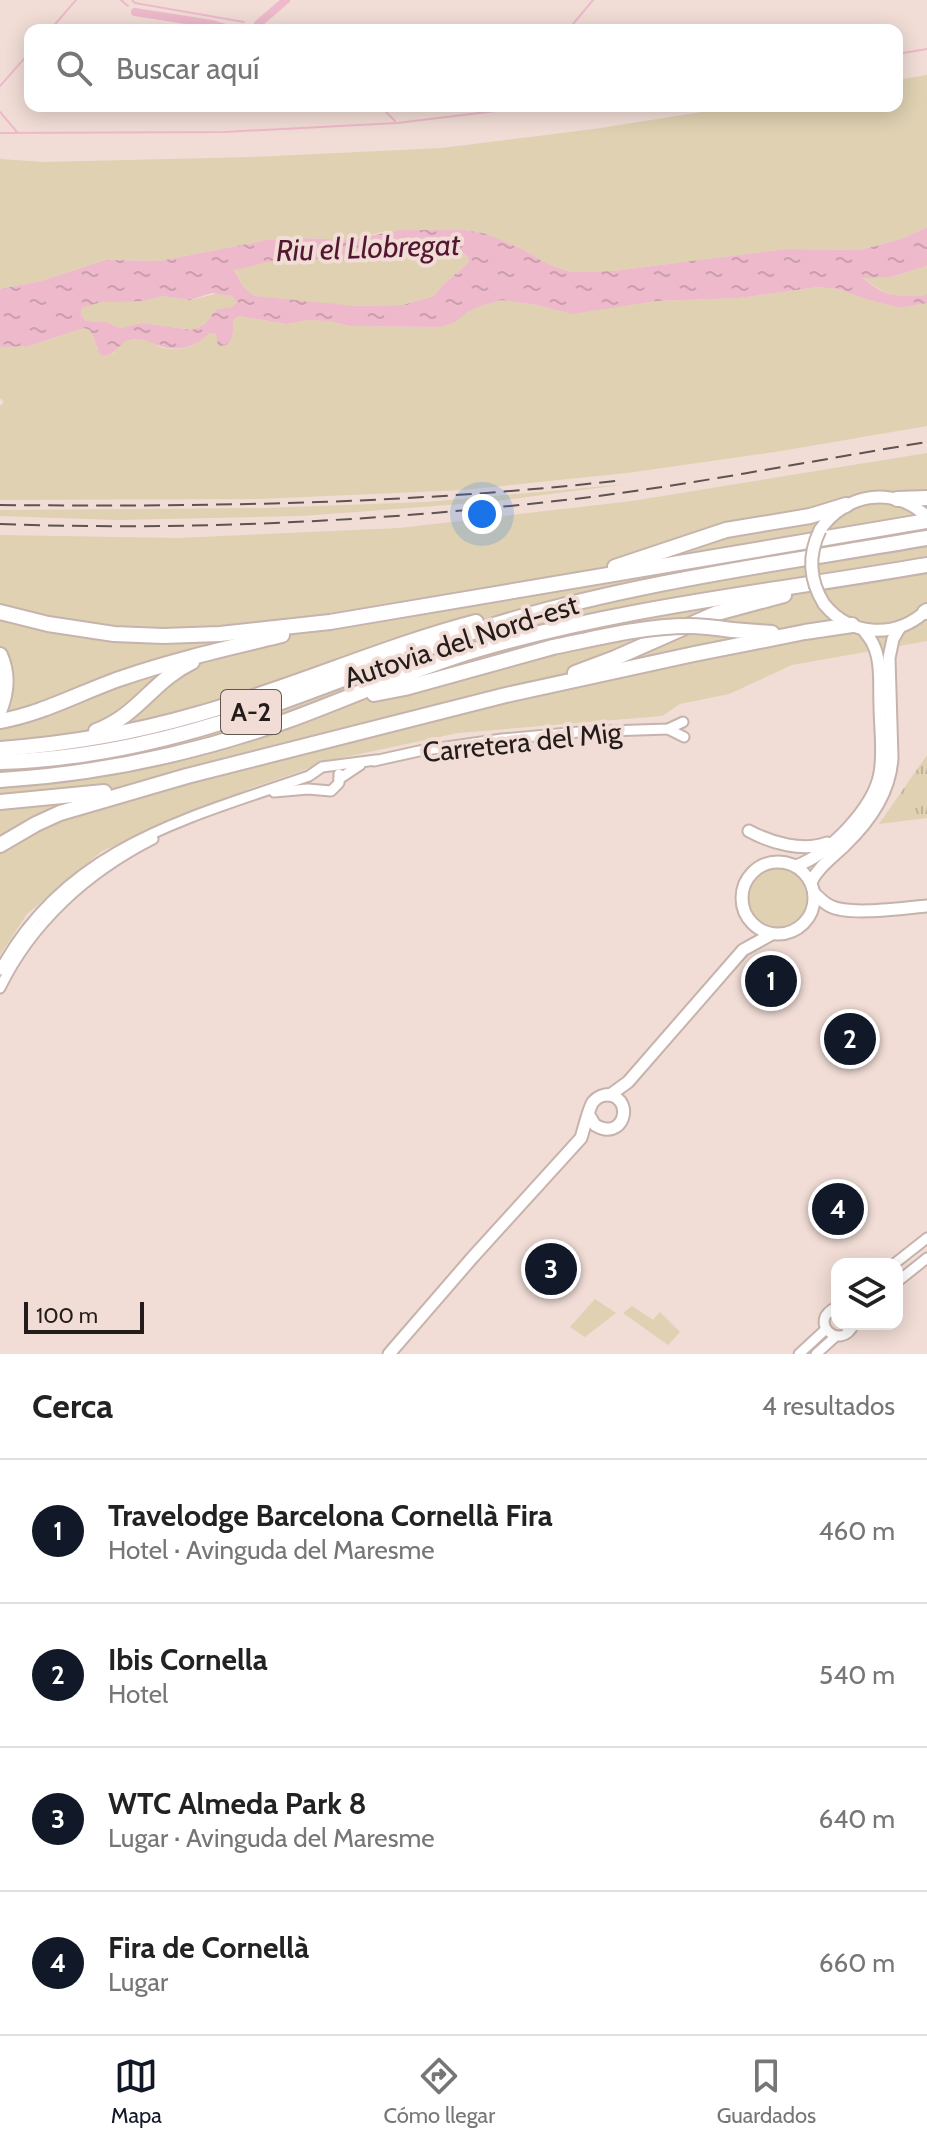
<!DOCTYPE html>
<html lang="es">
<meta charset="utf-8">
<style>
:root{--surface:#fff;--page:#f2f2f2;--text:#222;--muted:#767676;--line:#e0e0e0;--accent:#111827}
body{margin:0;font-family:Cabin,sans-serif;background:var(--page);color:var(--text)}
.controls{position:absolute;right:24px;bottom:24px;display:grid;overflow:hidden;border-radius:16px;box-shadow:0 4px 20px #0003}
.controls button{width:72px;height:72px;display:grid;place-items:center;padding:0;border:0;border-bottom:2px solid var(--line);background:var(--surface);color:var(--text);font:40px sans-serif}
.scale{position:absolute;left:24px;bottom:20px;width:120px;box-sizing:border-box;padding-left:8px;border:4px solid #231c1a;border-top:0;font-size:22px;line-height:28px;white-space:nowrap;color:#231c1a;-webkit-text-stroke:6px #f1ddd6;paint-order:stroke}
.you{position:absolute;left:482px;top:514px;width:28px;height:28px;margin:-20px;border:6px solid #fff;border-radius:50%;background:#1a73e8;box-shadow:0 0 0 12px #1a73e833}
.badge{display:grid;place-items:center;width:52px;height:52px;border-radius:50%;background:var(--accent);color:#fff;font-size:26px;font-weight:700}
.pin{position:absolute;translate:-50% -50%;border:4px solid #fff;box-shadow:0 2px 8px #0006}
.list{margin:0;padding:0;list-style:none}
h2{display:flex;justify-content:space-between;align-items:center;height:104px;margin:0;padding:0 32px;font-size:34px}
h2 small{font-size:26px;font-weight:400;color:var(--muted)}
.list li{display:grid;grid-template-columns:52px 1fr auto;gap:24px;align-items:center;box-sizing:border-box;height:144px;padding:0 32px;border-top:2px solid var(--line)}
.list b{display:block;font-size:30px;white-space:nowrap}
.list p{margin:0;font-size:26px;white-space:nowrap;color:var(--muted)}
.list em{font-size:26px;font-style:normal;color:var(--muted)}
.icon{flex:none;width:44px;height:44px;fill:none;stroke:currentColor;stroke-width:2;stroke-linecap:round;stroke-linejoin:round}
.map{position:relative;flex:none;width:927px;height:1354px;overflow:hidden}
.search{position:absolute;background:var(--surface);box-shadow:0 4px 20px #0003;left:24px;right:24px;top:24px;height:88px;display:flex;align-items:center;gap:20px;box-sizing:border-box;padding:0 28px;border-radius:16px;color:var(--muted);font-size:30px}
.sheet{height:680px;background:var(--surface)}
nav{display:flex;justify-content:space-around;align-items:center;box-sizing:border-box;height:112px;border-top:2px solid var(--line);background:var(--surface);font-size:22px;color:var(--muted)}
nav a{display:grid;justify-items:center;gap:4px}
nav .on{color:var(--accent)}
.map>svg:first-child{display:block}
</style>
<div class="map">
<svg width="927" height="1354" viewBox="0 0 927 1354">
<defs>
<pattern id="park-tufts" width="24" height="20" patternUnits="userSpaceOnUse" patternTransform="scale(2)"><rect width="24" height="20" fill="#dfd1b2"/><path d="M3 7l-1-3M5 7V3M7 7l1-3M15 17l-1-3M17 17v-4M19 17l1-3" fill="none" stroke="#bfb398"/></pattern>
<pattern id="water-ripples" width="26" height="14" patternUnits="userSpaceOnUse" patternTransform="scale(2)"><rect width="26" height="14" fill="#edb9cb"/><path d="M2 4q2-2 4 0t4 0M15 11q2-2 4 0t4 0" fill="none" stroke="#cb9eae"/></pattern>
</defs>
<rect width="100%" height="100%" fill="#f1ddd6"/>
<g fill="#dfd1b2">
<polygon points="927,75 927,227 904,238 861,250 787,249 613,271 571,272 550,265 520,248 487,234 465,230 386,231 350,240 301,238 267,240 160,261 105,260 41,281 0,289 0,159 44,162 252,157 442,148 594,129 740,106 897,106 897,80"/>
<path d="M447,249c11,0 18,2 22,13l-26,23 -9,11 -31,9 -57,1 -91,-10 -11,-8 -10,-19 42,-9 41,-1 32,3 23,-4h23z"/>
<path d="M927,266v29c-33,2 -38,3 -65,-18h29z"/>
<path d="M818,287l21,2 20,8 41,11 27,-5v123l-152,26 -148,21 -164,17 -204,9 -259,1v-94l4,-4 -4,-4v-51l29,-1 55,-18 6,2 7,19 16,5c6,-12 19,-18 33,-14 6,2 11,6 17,8 18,4 35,-3 47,-15h6l8,13c10,-6 9,-14 9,-25l5,-5 49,8 21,-4 20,1 22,5 89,1 39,-20 23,-7 36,5 29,7 90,-11 83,-3z"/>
<polygon points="219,293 232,296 237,301 233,307 218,309 213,313 205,324 192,330 142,323 120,328 107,322 86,321 81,315 81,308 94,303 108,301 135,301 162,296 190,300"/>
<polygon points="927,453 927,641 792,665 729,694 680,704 662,716 458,733 336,759 251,788 102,851 27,914 0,955 0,535 178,538 399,528 632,501"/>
<polygon points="628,484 488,502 302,516 118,520 0,516 0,510 264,508 426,502"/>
<circle cx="778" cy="898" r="30"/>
<polygon points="595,1299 616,1313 585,1337 570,1327"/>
<polygon points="632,1306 653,1320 660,1312 680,1332 668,1345 623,1313"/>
</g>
<polygon fill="url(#park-tufts)" points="927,755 927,818 879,824"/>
<path fill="url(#water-ripples)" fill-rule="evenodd" d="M927,227v39l-36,11 -28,1c23,20 35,19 64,17v8l-27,5 -41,-11 -20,-8 -21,-2 -79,11 -83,3 -84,13 -35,-9 -36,-5 -23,7 -12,6 -11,9 -16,5 -89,-1 -22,-5 -20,-1 -21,4 -49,-8 -5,5c0,13 1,26 -15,25l-2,-13h-6c-14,14 -33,20 -53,12 -8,-3 -15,-7 -24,-6 -18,3 -15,19 -33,16l-10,-25 -6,-2 -55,18 -29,1v-58l41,-8 64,-21 55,1 107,-21 34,-2 49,2 49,-10h66l22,4 33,14 30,17 21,7 42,-1 174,-22 74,1 43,-12zM447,249c11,0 19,2 22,13l-26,23 -9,11 -31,9 -48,1 -100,-10 -11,-8 -10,-18 42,-10 41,-1 32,3 23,-4h23zM212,293l20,3 5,6 -5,5 -14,2 -5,4 -8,11 -13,6 -50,-7 -22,5 -13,-6 -21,-1 -5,-6v-7l20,-6 41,-1 20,-5 28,4z"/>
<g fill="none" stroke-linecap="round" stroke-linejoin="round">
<g stroke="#edb9cb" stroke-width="2">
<polyline points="121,0 128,6"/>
<polyline points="132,0 135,3 244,22"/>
<polyline points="50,30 76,0"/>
<polyline points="568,30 593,0"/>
<polyline points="897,54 927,49"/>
<polyline points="0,86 30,52"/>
<polyline points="373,106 384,110 395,121"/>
<polyline points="0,112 17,132"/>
<polyline points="0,133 224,132 397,123 536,106"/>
</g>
<g stroke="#edb9cb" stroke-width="8">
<polyline points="135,12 212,24 233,30"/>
<polyline points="258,24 286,0"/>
</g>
<g stroke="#c6b3ac" stroke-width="13">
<g id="minor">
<polyline points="668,729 684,737"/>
<polyline points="374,761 419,751 502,739 579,732 668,729 683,722"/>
<polyline points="339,779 360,765"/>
<polyline points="274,792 308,789 331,791 339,783 339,774"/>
<path d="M0,970c66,-123 188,-152 309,-194l13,-9 54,-7"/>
<path d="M0,988c32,-66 88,-116 153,-149"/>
<polyline points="894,1264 927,1238"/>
<polyline points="897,1282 927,1258"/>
<path d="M837,1307c-32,13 4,47 17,17"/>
<polyline points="799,1354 826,1329"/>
<polyline points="816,1354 835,1337"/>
</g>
</g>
<g stroke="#c6b3ac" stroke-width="15">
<g id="major">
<path d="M820,530c25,-37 74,-45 107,-13"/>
<path d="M824,604c27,33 72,35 103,6"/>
<path d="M749,831c22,12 54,21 78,12"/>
<circle cx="778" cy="898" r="36"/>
<path d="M796,866c32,-11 78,-58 84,-93 4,-22 0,-46 0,-68 -1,-19 2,-43 -7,-61 -2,-5 -7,-10 -10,-15"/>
<path d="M811,882c8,-16 22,-25 34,-37 25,-24 45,-52 47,-87l-3,-100 4,-19 7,-12"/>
<path d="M814,893c5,5 10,10 16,13 19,10 74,2 97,0"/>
<polyline points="606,1095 610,1095 628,1082 743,950 772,934"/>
<path d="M389,1354l83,-96 109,-120c3,-9 8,-31 12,-36 4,-5 11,-8 17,-7 25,6 13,47 -15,30l-6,-10"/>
</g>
</g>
<g stroke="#c6b3ac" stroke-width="18">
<g id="highway">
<polyline points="897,499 927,498"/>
<polyline points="615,567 726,530 810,516 846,505"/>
<polyline points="0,612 48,624 114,634 163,636 220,634 330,622 927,521"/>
<polyline points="925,612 927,611"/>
<polyline points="732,630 772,633"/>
<path d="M0,655c8,18 7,36 0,54"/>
<polyline points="575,673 615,658 717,613 784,595"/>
<polyline points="374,694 405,688 553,647"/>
<path d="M0,721c42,-7 81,-29 122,-43 52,-18 106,-30 160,-43"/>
<path d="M96,731c43,-16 57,-51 96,-69"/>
<path d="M0,749c67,-5 133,-16 198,-35 94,-26 183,-67 278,-92"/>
<path d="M0,762c74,-2 149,-17 220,-39 92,-29 181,-69 274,-98 140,-43 288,-62 433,-87"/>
<path d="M0,780c99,-6 196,-27 289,-60 63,-23 123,-51 187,-70 147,-43 300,-59 451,-85"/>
<polyline points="0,802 104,792"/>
<polyline points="0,845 36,824 60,813 187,776 506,695 694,654 805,632 852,625"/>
</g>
</g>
<use href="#minor" stroke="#fff" stroke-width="9"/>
<use href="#major" stroke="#fff" stroke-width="11"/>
<use href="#highway" stroke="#fff" stroke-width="14"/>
<g stroke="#5e5350" stroke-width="2" stroke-dasharray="16 8" stroke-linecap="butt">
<path d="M0,505c209,2 415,-1 623,-25"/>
<path d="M0,524c192,7 384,-3 574,-25 118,-14 236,-38 353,-57"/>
</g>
<g stroke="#c6b3ac" stroke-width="15" stroke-linecap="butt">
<path id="major-bridge" d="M820,530c-12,25 -11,50 4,74"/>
</g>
<g stroke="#c6b3ac" stroke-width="18" stroke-linecap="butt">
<path id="highway-bridge" d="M553,647c44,-9 90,-21 136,-21 14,0 29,2 43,4"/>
</g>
<use href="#major-bridge" stroke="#fff" stroke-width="11"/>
<use href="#highway-bridge" stroke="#fff" stroke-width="14"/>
</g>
<g text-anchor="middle" stroke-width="8" stroke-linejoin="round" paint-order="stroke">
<rect fill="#f1ddd6" stroke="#615652" stroke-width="2" x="221" y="690" width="60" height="44" rx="6"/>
<g font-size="26" font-weight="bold" fill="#231c1a">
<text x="251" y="721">A-2</text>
</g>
<g font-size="28" fill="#231c1a" stroke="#f1ddd6">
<text transform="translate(461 641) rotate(-18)" y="10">Autovia del Nord-est</text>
<text transform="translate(522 742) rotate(-6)" y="10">Carretera del Mig</text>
</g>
<g font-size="30" font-style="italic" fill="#541733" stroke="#f1ddd6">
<text transform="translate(368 248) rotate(-2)" y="10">Riu el Llobregat</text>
</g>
</g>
</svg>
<div class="controls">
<button><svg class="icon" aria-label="layers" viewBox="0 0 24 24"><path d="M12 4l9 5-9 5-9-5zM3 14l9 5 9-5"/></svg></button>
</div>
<div class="scale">100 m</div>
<div class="you"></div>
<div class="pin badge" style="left:771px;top:981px">1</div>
<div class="pin badge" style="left:850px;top:1039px">2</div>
<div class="pin badge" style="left:551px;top:1269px">3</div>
<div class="pin badge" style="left:838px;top:1209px">4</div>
<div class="search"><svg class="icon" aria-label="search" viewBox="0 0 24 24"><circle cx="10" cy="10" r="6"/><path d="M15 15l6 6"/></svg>Buscar aquí</div>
</div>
<section class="sheet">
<h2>Cerca<small>4 resultados</small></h2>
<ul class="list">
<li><span class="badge">1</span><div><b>Travelodge Barcelona Cornellà Fira</b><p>Hotel · Avinguda del Maresme</p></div><em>460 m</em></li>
<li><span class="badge">2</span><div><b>Ibis Cornella</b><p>Hotel</p></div><em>540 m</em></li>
<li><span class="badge">3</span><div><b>WTC Almeda Park 8</b><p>Lugar · Avinguda del Maresme</p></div><em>640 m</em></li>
<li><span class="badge">4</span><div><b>Fira de Cornellà</b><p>Lugar</p></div><em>660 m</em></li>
</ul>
</section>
<nav>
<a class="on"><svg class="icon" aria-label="map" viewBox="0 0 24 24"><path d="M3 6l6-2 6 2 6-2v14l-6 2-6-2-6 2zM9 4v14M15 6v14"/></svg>Mapa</a>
<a><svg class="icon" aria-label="directions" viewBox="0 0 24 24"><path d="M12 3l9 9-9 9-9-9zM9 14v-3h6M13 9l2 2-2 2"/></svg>Cómo llegar</a>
<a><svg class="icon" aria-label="saved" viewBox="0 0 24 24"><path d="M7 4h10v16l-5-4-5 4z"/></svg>Guardados</a>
</nav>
